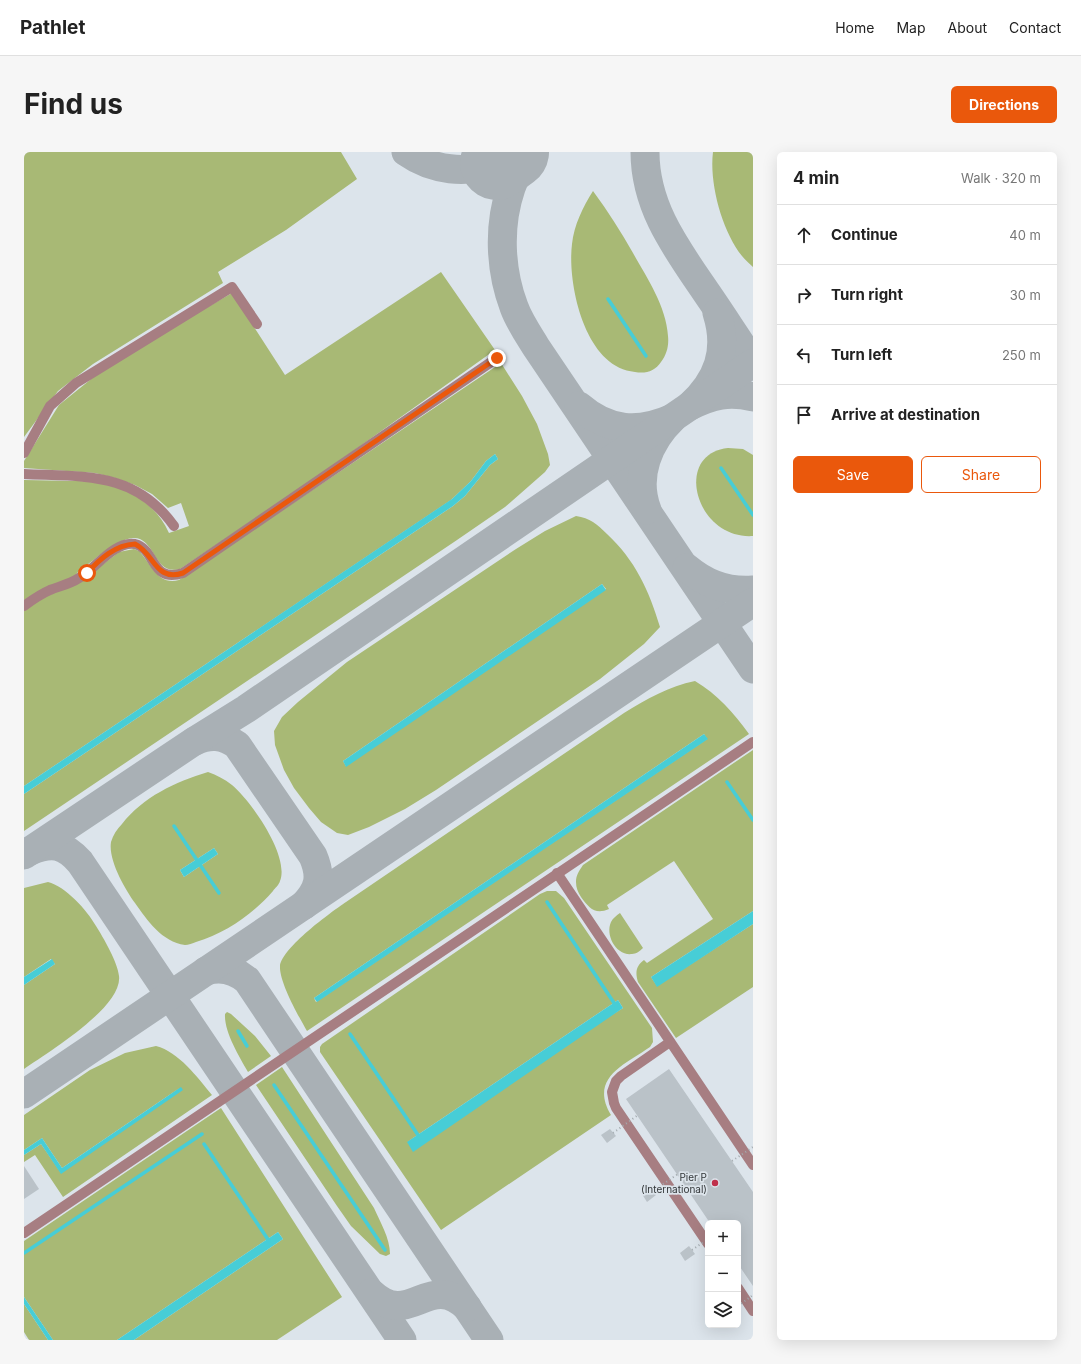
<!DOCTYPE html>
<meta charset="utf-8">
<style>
:root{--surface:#fff;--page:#f6f6f6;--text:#222;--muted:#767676;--line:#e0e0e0;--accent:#ea580c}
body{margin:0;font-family:Inter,sans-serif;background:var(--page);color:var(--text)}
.controls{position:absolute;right:12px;bottom:12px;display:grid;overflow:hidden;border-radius:6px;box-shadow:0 4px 16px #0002}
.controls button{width:36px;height:36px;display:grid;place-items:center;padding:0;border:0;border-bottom:1px solid var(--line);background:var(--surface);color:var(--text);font:20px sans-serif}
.stop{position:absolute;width:12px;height:12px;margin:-9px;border:3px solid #ea580c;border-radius:50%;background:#fff}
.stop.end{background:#ea580c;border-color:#fff;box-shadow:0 1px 4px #0008}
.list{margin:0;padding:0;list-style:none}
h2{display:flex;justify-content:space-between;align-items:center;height:52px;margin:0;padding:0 16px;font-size:17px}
h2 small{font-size:13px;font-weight:400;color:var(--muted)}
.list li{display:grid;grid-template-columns:26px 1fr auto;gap:12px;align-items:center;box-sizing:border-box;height:60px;padding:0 16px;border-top:1px solid var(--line)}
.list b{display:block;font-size:15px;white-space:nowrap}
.list em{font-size:13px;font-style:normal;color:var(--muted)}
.actions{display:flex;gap:8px;padding:12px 16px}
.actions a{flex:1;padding:9px 0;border:1px solid var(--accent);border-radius:6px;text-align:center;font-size:14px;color:var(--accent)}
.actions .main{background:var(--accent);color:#fff}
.icon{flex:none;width:22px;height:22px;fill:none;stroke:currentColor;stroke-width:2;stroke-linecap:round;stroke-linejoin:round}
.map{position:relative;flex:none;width:729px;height:1188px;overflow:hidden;border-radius:6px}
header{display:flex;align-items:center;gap:24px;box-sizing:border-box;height:56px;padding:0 20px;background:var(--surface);border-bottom:1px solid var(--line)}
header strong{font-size:19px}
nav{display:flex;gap:22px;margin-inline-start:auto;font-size:14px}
.intro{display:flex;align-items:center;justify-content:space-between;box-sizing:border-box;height:96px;padding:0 24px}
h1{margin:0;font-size:28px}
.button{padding:10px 18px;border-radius:6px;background:var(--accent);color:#fff;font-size:14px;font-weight:700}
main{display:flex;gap:24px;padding:0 24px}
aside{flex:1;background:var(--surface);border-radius:6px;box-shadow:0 4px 16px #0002}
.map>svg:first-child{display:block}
</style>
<header>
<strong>Pathlet</strong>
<nav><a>Home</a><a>Map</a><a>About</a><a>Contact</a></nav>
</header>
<div class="intro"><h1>Find us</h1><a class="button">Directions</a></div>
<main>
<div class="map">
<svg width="729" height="1188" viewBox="0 0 729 1188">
<rect width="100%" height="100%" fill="#dce4eb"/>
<g fill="#a8b975" fill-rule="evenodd">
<polygon points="0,0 317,0 333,27 262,78 194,120 199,131 69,212 34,239 0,285"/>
<path d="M689,0h40v115c-4,-4 -8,-7 -11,-11 -20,-25 -33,-73 -29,-104z"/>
<path d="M569,39c15,20 28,41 40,62 14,25 33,53 35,83 1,9 -1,18 -7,26 -6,9 -15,12 -26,10 -50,-4 -68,-88 -63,-128 2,-19 11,-37 21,-53z"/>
<path d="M417,120l54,78 -184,131 -131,88c-27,7 -24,-32 -47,-31 -17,1 -41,24 -55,34l-4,5 -50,23v-120c16,0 33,1 49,1 7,0 15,0 22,1 32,5 61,21 74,51l20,-7 -8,-23 -13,5 -16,-14 -17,-9 -20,-7 -20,-5 -71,-5v-7l35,-56 52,-42 121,-70 53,82z"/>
<path d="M477,211l21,33 15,28 11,30 2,11 -5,7 -40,35 -48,33 -433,291v-37l429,-288 12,-10 25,-31 8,-6 -3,-5 -9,7 -15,20 -20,19 -427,286v-176l25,-16 44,-22 26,-20 15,-3 5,2c12,13 19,35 40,29z"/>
<path d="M704,296l15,1 10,6v81c-57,4 -81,-82 -25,-88z"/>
<path d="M552,364c14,2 21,8 31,18 28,26 42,56 53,93l-16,17 -44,35 -164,111 -31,19 -36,18 -21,8 -11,-2 -16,-11 -12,-14 -15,-20 -10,-18 -9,-25 -1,-14 8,-14 16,-15 49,-40 169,-113 29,-18zM578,432l4,5 -260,177 -3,-5z"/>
<path d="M671,529c22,13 39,32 54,53l-442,297c-8,-14 -28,-49 -27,-65 2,-18 51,-54 66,-64l278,-189c23,-14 45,-27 71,-32zM680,582l3,5 -391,263 -2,-4z"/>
<path d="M729,598v161l-102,66 6,9 96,-62v63l-77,51 -38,-56c-3,-10 -2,-16 6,-22l3,3 66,-44 -39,-58 -67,44 2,4c-14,6 -20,-1 -28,-12 -3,-5 -5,-9 -5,-15 0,-7 3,-11 7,-17z"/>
<path d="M184,620c9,3 16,7 24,13 19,16 58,71 48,96 -1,4 -5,7 -7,10 -20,23 -47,42 -77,51 -3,1 -8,3 -11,3 -23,-3 -38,-25 -50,-42 -10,-14 -27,-43 -24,-61 2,-7 6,-13 11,-18 21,-27 53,-42 86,-52zM190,696l4,6 -34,23 -4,-7z"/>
<path d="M24,730c17,4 39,28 48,44 7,11 22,37 23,50 4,31 -72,77 -95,93v-84l31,-21 -4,-5 -27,18v-89z"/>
<path d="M523,739h9l8,7 88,130 1,14 -3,5c-26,18 -61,31 -39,68l-170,115 -121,-178v-5l2,-3 218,-150zM594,848l5,8 -216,134z"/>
<path d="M596,761l23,35c-3,3 -7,6 -11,6 -16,2 -27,-19 -21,-32 2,-4 5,-6 9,-9z"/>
<path d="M203,860l4,2 24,22 16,20 -23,16c-9,-16 -24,-40 -23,-58z"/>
<path d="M132,894c23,6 41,31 56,49l-149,102 -28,-42 -11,7v-7l17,-11 20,29 120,-86 -119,81 -20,-30 -18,12v-35l66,-45 35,-17z"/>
<path d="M258,915l92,141c6,14 16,30 16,46l-4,2 -6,-2 -29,-28 -14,-20 -81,-121z"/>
<polygon points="197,956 318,1145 253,1188 110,1188 259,1087 254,1080 93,1188 29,1188 0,1145 0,1089"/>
<polygon points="0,1152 24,1188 5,1188 0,1180"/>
</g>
<g fill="#47cdd6">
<polygon points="471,302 474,307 466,313 441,344 429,354 0,642 0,634 428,347 447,329 462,309"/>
<polygon points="578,432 582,438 322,615 319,609"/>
<polygon points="680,582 684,587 293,850 290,846"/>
<polygon points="190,696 194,702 160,725 156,718"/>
<polygon points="729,759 729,772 633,835 627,825"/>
<polygon points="28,807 31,812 0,833 0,825"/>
<polygon points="594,848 599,856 389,1000 383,990"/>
<polygon points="157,935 159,938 37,1022 17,992 0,1003 0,998 18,986 38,1016"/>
<polygon points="254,1080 259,1087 110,1188 93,1188"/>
<polygon points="0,1145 29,1188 24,1188 0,1152"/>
</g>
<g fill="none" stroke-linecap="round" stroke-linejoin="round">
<g stroke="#47cdd6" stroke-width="3.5">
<polyline points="584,147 622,204"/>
<polyline points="697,316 729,363"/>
<polyline points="703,630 729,668"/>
<polyline points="150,674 195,741"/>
<polyline points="523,750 592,854"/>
<polyline points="214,879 223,894"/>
<polyline points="326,882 396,986"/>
<polyline points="250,933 361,1098"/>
<polyline points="180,992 245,1089"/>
<polyline points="0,1101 178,982"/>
</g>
<g stroke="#a9b0b5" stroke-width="29">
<path d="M382,0c27,19 60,22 91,11"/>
<path d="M504,0c-6,12 -13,24 -17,36 -13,38 -11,82 3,119 5,14 14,27 22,40l217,322"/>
<path d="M621,0c0,55 31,96 61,140 16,23 31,47 47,70"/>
<path d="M693,161c12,38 1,67 -27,93 22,-11 39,-15 63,-9"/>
<path d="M555,254c30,26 60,27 94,12 -24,23 -39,58 -26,92"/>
<path d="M663,416c19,16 42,24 66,22"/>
<path d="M171,589c15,-7 28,-6 42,4l76,111c9,21 6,33 -9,49"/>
<path d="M6,699c22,-9 34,-7 50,11l322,478"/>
<polyline points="0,703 169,590 222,557 729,211"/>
<path d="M182,819c15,-5 29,-1 41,9l242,360"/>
<polyline points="0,942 729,450"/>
<path d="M347,1141c40,37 57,-23 96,14"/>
</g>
<polyline stroke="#a9b0b5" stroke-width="74" points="473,11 488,0"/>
</g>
<g fill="#bac2c8">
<polygon points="645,917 729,1040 729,1134 714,1112 714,1071 686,1071 602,947"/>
<polygon points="586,977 592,984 583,991 577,983"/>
<polygon points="0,1014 15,1037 0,1047"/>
<polygon points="627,1035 632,1043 623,1050 618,1042"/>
<polygon points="665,1094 671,1102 661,1109 656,1101"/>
</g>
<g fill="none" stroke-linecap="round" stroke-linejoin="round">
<g stroke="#a77e82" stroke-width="10">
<polyline points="0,301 26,254 52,231 208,135 233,172"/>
<path d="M0,322c60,3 111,-3 150,52"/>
<path d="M0,454c8,-6 17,-12 26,-16 10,-4 20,-6 29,-12 15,-8 36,-38 56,-34 21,5 16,40 48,29l314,-215"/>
<polyline points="533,721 729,1013"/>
<polyline points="646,890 597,924 592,929 588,940 590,951 592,956 684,1092"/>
<polyline points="0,1081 729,590"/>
<polyline points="714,1136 729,1159"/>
</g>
<g stroke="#a3aaaf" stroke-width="2" stroke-dasharray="1 3" stroke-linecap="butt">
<polyline points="589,981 614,963"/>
<polyline points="708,1009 729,995"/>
<polyline points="629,1039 654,1022"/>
<polyline points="668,1098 684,1087"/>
<polyline points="714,1154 729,1143"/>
</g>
</g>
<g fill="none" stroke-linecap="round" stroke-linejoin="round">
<path stroke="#ea580c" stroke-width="5" d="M63,421c13,-14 28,-28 48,-29 20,10 20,38 48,29l314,-215"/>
</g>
<circle fill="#bf2f4a" stroke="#dce4eb" stroke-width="1.5" cx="691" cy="1031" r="4"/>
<g text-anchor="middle" stroke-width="3.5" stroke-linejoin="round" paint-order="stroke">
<g font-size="10" fill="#323638" stroke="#dce4eb" text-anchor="end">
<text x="683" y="1029">Pier P<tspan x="683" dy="12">(International)</tspan></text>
</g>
</g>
</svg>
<div class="controls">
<button>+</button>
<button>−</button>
<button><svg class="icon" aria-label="layers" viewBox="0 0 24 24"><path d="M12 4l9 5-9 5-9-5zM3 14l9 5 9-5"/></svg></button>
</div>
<div class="stop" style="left:63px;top:421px"></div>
<div class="stop end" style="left:473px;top:206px"></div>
</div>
<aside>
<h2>4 min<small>Walk · 320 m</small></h2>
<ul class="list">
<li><svg class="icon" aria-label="ahead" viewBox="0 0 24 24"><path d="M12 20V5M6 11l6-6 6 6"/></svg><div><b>Continue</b></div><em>40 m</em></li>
<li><svg class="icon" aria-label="right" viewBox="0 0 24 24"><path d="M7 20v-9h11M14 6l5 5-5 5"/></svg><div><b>Turn right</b></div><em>30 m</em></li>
<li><svg class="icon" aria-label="left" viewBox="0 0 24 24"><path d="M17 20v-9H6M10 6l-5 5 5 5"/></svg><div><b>Turn left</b></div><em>250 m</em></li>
<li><svg class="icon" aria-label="arrive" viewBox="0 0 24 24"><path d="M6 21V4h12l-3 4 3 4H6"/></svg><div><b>Arrive at destination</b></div></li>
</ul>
<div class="actions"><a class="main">Save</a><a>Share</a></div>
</aside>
</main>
